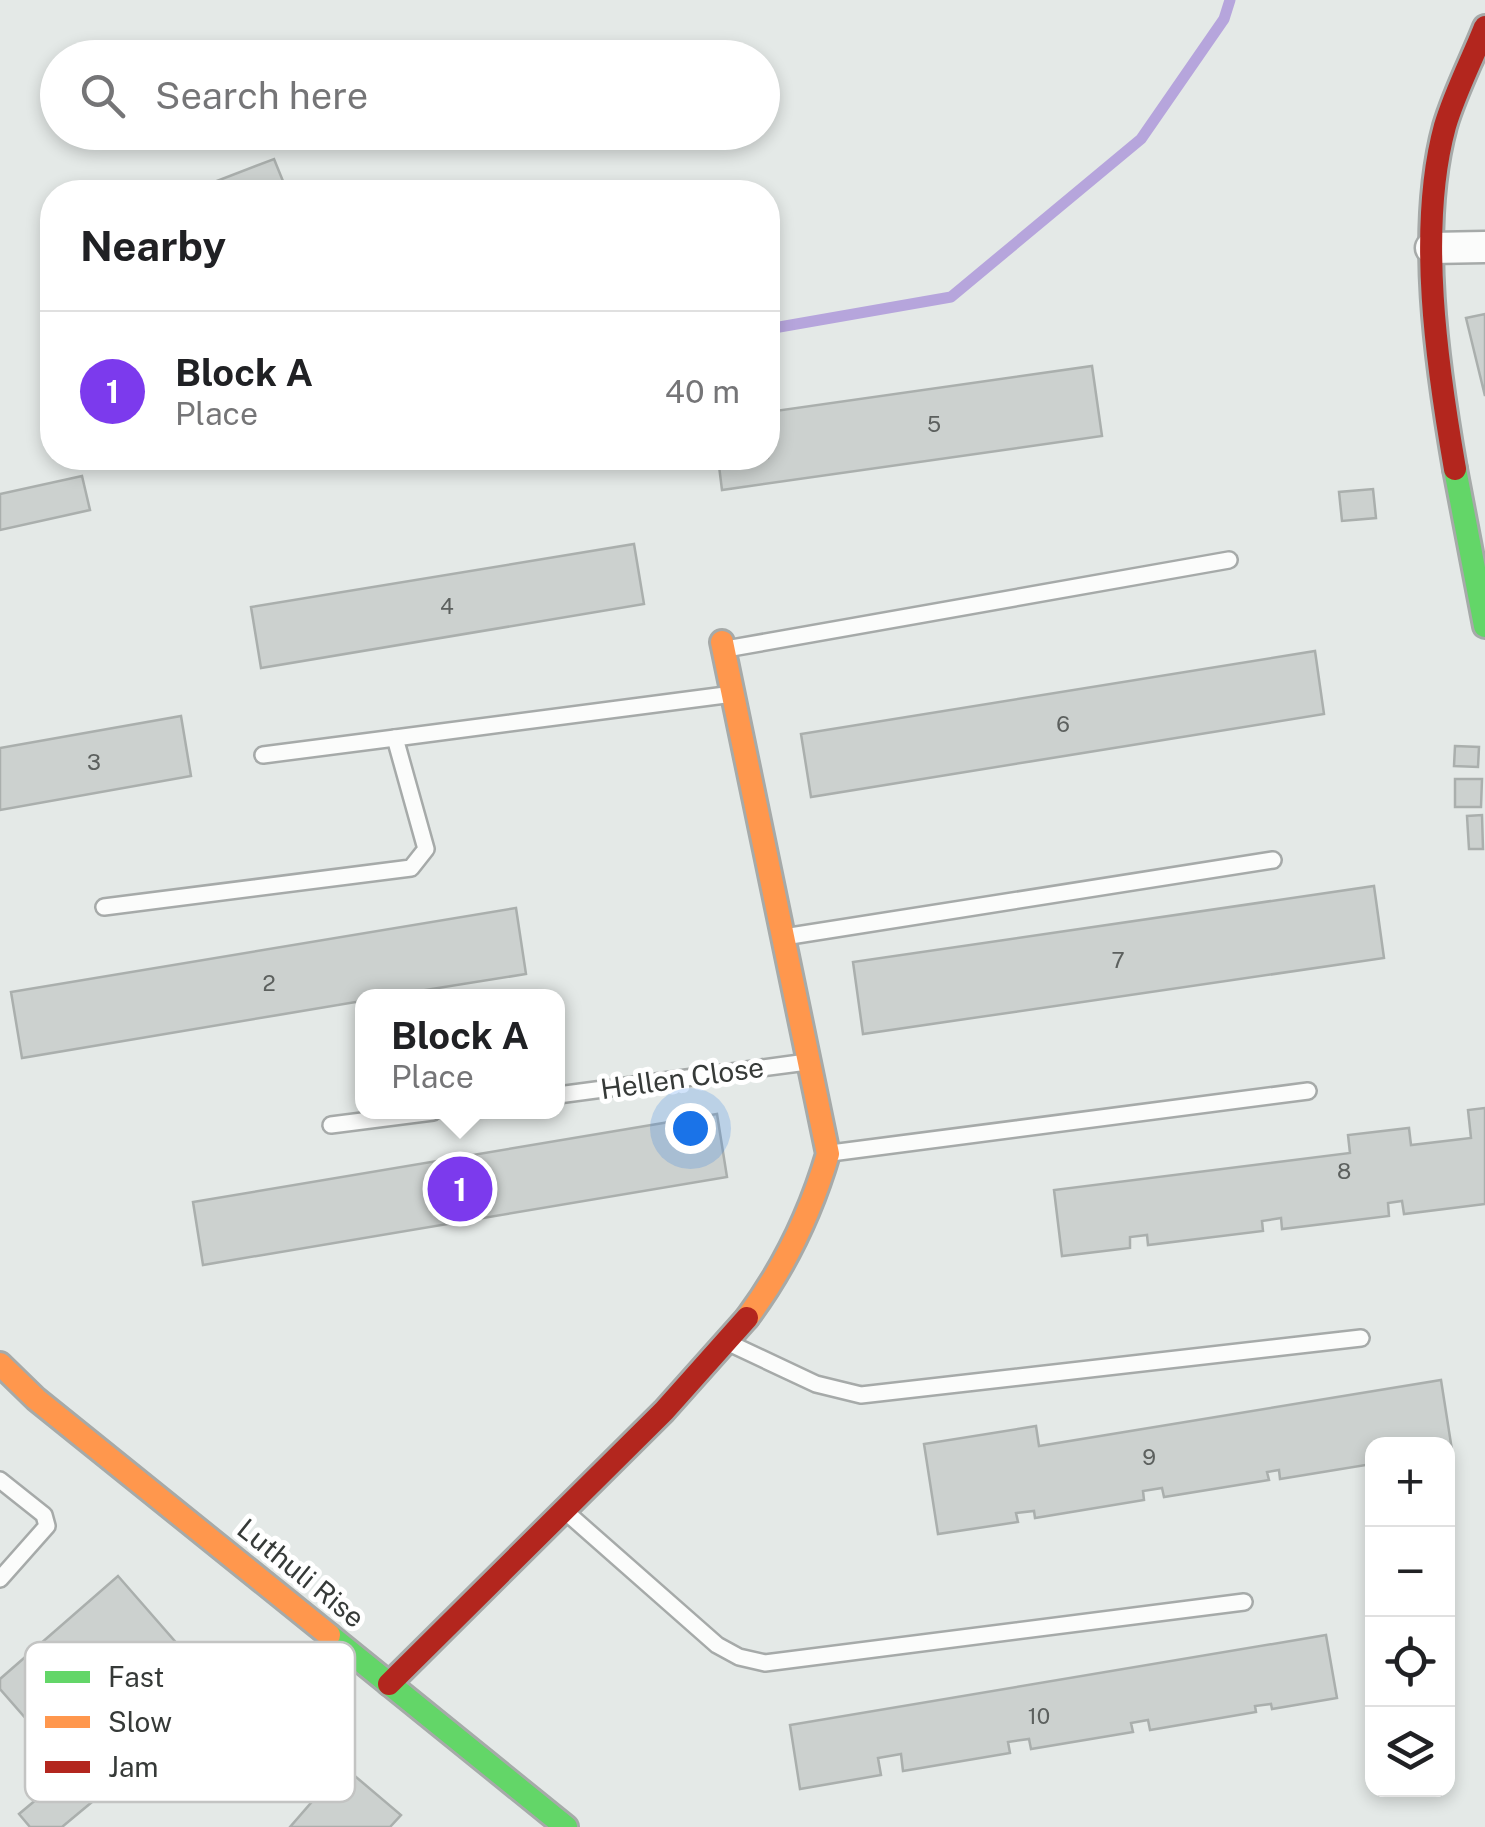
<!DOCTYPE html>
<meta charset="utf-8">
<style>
:root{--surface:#fff;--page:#f2f2f2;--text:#202124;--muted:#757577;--line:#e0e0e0;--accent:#7c3aed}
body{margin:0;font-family:"Public Sans",sans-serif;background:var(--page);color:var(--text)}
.controls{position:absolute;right:30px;bottom:30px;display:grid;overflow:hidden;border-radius:20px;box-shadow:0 5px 15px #0003}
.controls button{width:90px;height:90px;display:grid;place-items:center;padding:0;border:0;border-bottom:2px solid var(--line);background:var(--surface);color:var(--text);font:50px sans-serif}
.you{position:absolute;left:690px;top:1128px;width:35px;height:35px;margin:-25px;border:8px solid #fff;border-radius:50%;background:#1a73e8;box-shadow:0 0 0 15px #1a73e833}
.badge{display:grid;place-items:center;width:65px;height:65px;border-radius:50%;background:var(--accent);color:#fff;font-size:32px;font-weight:700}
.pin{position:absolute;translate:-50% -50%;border:5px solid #fff;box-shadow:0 2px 10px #0006}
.popup{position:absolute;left:355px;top:989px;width:210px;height:130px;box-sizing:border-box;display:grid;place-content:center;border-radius:20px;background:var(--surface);filter:drop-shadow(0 2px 8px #0005);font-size:32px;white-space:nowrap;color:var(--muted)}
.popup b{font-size:38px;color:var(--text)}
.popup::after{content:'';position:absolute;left:50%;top:100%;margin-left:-20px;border:20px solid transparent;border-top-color:var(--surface)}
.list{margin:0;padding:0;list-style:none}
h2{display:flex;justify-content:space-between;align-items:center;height:130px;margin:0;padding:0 40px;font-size:42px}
h2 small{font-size:32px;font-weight:400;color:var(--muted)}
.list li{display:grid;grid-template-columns:65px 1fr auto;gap:30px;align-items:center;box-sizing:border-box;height:160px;padding:0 40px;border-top:2px solid var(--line)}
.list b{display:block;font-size:38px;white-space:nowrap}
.list p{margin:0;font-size:32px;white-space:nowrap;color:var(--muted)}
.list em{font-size:32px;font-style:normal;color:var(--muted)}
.icon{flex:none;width:55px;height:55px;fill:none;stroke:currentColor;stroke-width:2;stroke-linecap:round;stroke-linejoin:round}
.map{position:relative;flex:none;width:1485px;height:1827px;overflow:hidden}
.search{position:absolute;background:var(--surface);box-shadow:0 5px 15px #0003;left:40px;top:40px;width:740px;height:110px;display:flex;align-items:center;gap:25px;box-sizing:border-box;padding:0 35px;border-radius:55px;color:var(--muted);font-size:38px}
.panel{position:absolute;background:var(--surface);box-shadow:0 5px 15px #0003;left:40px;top:180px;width:740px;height:290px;border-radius:40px}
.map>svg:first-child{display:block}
</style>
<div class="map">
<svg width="1485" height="1827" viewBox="0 0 1485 1827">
<rect width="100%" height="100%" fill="#e4e9e7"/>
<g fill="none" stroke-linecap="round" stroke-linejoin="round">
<polyline stroke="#b6a5dc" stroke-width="11" points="768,329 951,297 1141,139 1224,19 1230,0"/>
</g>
<g fill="#ccd1cf" stroke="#aaafad" stroke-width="2.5">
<polygon points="274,159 287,191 197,192 196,189"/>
<polygon points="1485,314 1485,396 1466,318"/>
<polygon points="1092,366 1102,436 722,490 718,458 768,458 768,412"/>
<polygon points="82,476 90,510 0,530 0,494"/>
<polygon points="1373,489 1376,518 1342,521 1339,492"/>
<polygon points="634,544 644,604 261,668 251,607"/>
<polygon points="1315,651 1324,714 811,797 801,734"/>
<polygon points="181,716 191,776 0,810 0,748"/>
<polygon points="1455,746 1479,747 1478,767 1454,766"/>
<polygon points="1455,779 1482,779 1481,807 1455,807"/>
<polygon points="1482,815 1483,849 1469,849 1467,816"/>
<polygon points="1374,886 1384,958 863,1034 853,962"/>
<polygon points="516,908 526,974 388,996 362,996 362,1001 22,1058 11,992"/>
<polygon points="1485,1108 1485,1204 1404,1214 1402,1201 1388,1203 1389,1216 1282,1229 1281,1218 1262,1221 1263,1231 1148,1245 1147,1235 1130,1237 1130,1248 1062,1256 1054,1190 1350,1153 1348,1135 1409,1128 1411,1145 1471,1138 1468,1110"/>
<polygon points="717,1114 727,1177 203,1265 193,1202"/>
<polygon points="1441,1380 1452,1450 1448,1451 1448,1444 1372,1444 1372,1464 1280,1479 1279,1470 1267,1472 1269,1480 1164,1497 1162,1488 1143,1491 1144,1500 1035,1518 1034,1511 1016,1513 1018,1522 938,1534 924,1444 1036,1426 1039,1446"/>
<polygon points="118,1576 193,1662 70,1769 0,1689 0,1679"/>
<polygon points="1326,1635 1337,1698 1272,1709 1271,1704 1255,1706 1256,1712 1150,1730 1148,1720 1131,1723 1133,1732 1031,1749 1029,1739 1008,1742 1010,1753 903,1771 901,1754 878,1758 881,1775 800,1789 790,1725"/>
<polygon points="246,1656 297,1711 262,1743 212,1689"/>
<polygon points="80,1763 104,1792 62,1827 30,1827 19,1814"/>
<polygon points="343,1766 401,1815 390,1827 290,1827"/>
</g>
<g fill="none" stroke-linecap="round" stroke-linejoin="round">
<g stroke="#a6aaa9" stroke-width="20">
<g id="lane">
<polyline points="726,649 1229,560"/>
<polyline points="263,755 395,738"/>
<polyline points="104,907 411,868 426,849 395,738 733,694"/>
<polyline points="784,937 1273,860"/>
<polyline points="558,1095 807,1062"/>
<polyline points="331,1125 433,1112"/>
<polyline points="831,1153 1308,1091"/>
<polyline points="731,1344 816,1384 861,1395 1361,1338"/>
<polyline points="0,1480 44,1515 47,1526 0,1579"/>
<polyline points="566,1512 717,1645 739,1657 765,1663 1244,1602"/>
</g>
</g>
<g stroke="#a6aaa9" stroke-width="35">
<polyline id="street" points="1431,248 1485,247"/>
</g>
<g stroke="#a6aaa9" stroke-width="28">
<g id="fast">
<polyline points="1455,469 1485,626"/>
<polyline points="329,1635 566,1827"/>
</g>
</g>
<g stroke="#a6aaa9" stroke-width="28">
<g id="slow">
<path d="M722,642l106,512c-18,61 -43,113 -81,164"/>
<polyline points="0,1364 36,1399 329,1635"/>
</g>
</g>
<g stroke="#a6aaa9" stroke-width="28">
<g id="jam">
<path d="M1455,469c-18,-103 -38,-240 -10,-343 10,-34 27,-66 40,-99"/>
<polyline points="389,1684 664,1411 747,1318"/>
</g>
</g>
<use href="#lane" stroke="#fbfcfb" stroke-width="15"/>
<use href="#street" stroke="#fbfcfb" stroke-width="30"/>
<use href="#fast" stroke="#63d668" stroke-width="22"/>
<use href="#slow" stroke="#ff974d" stroke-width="22"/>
<use href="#jam" stroke="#b3261e" stroke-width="22"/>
</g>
<g text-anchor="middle" stroke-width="10" stroke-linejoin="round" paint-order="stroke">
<g font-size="22" fill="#5c605e">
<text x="934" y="432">5</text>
<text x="447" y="614">4</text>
<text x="1063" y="732">6</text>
<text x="94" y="770">3</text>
<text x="1118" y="968">7</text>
<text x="269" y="991">2</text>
<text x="1344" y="1179">8</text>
<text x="1149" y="1465">9</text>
<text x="1039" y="1724">10</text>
</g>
<g font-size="28" fill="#363a38" stroke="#fff">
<text transform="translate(682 1078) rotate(-8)" y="10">Hellen Close</text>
<text transform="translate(301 1573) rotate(39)" y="10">Luthuli Rise</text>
</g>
</g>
<rect x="25" y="1642" width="330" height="160" rx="15" fill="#fff" stroke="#c3c4c3" stroke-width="2.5"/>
<rect x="45" y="1671" width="45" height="12" fill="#63d668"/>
<rect x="45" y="1716" width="45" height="12" fill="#ff974d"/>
<rect x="45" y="1761" width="45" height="12" fill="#b3261e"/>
<g font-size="28" fill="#363a38">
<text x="108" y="1687">Fast</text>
<text x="108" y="1732">Slow</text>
<text x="108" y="1777">Jam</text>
</g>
</svg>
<div class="controls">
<button>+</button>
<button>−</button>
<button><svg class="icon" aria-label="locate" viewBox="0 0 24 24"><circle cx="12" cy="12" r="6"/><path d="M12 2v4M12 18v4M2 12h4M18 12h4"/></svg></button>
<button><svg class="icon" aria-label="layers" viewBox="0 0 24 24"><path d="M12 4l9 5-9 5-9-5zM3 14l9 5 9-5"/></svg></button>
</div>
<div class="you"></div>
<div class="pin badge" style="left:460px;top:1189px">1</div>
<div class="popup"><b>Block A</b>Place</div>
<div class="search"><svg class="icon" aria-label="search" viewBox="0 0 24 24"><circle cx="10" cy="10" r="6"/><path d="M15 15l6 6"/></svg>Search here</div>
<section class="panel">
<h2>Nearby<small></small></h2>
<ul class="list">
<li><span class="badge">1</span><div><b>Block A</b><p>Place</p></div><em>40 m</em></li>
</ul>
</section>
</div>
